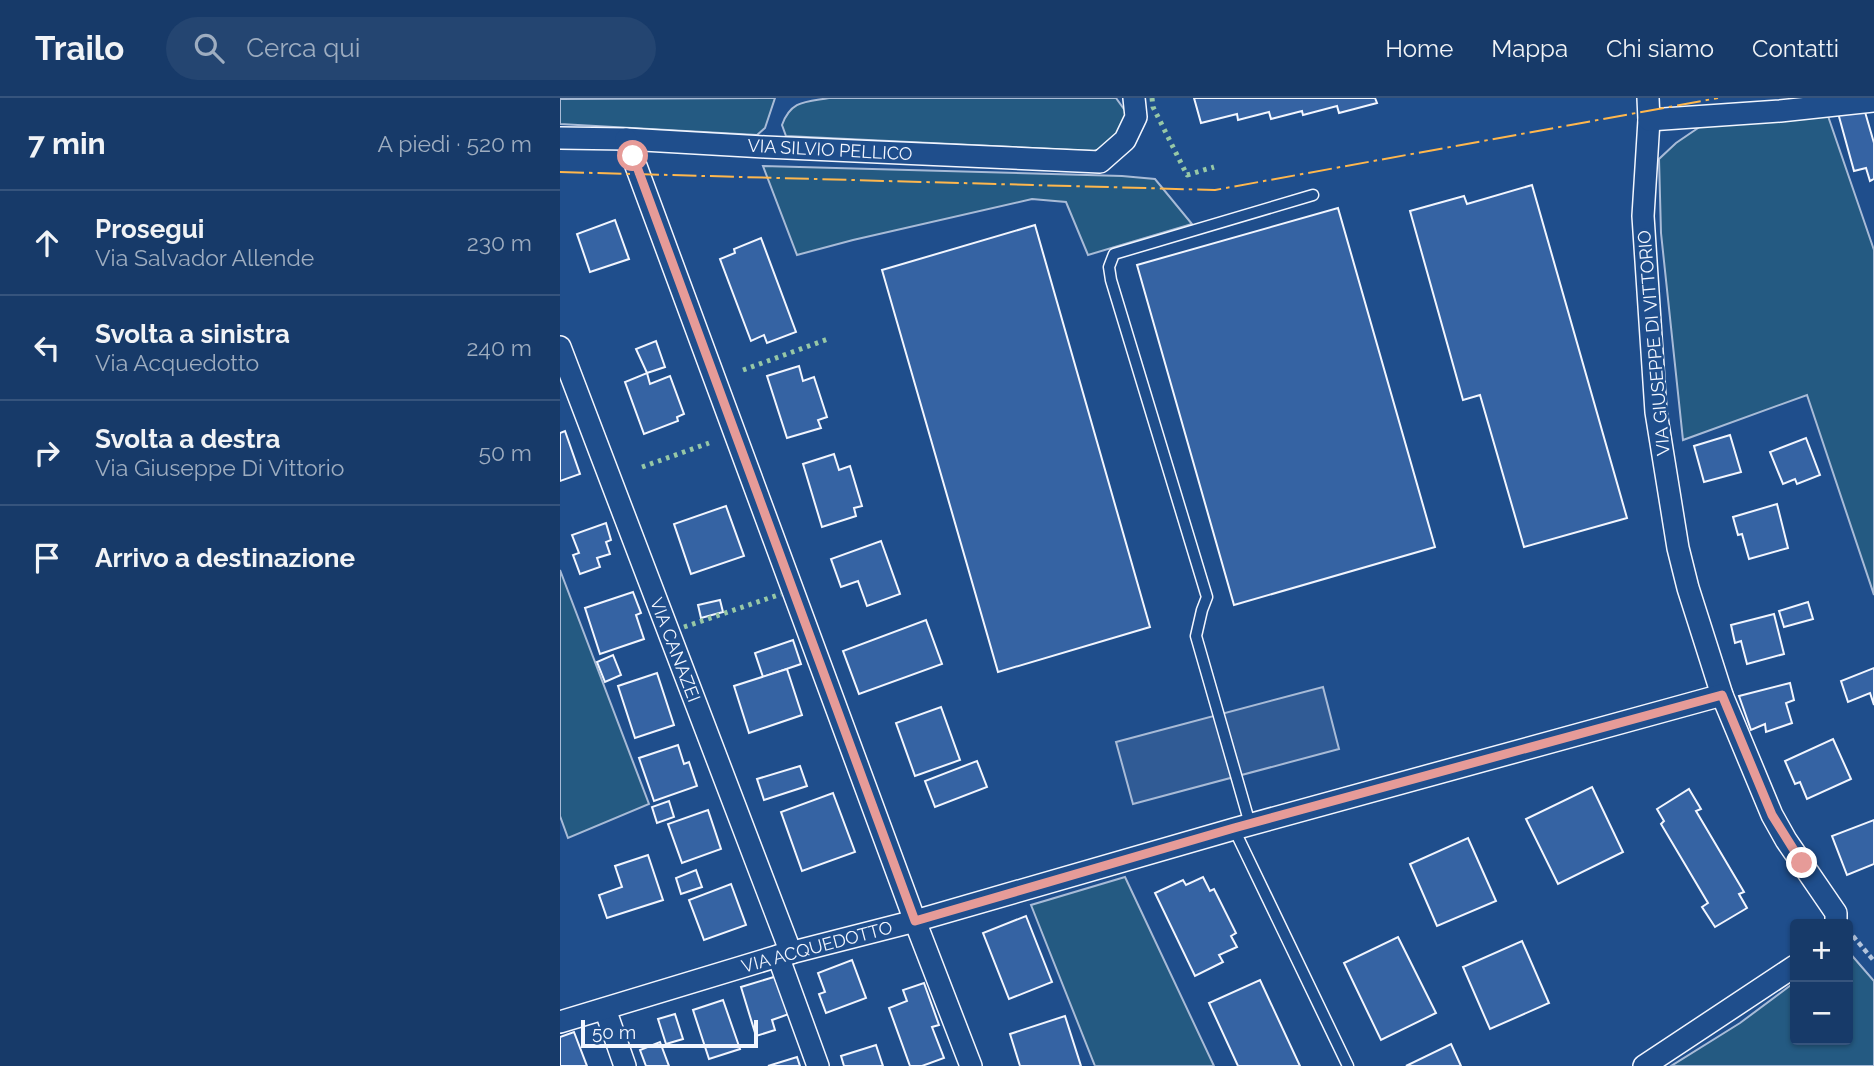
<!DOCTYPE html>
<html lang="it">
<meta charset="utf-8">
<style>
:root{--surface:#173a69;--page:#244571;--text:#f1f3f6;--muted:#9eadc0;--line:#36547d}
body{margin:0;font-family:Raleway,sans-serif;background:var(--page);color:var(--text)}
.controls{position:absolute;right:21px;bottom:21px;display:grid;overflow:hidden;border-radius:7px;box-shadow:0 2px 5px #0004}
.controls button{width:63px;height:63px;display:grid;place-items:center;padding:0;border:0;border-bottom:2px solid var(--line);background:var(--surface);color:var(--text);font:35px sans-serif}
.scale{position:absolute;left:21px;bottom:18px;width:177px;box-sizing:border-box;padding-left:7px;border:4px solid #f2f6ff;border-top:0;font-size:19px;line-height:24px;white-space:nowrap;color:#f2f6ff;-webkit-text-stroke:5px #1f4e8c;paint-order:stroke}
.stop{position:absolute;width:21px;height:21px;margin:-16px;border:5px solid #e69b98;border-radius:50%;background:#fff}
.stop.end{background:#e69b98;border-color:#fff;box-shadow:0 2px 7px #0008}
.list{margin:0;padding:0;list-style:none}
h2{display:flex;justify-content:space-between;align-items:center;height:91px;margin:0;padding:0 28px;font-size:30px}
h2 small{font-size:23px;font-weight:400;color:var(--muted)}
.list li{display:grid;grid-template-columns:46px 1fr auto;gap:21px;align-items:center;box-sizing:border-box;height:105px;padding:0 28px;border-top:2px solid var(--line)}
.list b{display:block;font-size:26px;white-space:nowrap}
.list p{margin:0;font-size:23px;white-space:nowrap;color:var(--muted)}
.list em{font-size:23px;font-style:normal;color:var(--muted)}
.icon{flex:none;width:38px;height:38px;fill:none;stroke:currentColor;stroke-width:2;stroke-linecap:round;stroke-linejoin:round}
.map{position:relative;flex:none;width:1314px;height:968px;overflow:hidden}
header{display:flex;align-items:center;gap:42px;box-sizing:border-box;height:98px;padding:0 35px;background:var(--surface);border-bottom:2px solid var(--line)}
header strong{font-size:33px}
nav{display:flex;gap:38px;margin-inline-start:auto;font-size:24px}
.search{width:490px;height:63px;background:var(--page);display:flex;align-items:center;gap:18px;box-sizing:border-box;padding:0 24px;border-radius:38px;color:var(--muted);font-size:26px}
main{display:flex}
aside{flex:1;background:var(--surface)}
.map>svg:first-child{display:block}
</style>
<header>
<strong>Trailo</strong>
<div class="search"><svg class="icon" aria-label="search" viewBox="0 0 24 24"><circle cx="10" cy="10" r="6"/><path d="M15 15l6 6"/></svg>Cerca qui</div>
<nav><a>Home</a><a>Mappa</a><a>Chi siamo</a><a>Contatti</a></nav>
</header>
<main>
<aside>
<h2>7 min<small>A piedi · 520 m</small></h2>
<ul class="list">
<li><svg class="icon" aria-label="ahead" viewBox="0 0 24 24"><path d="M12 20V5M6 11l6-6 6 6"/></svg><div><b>Prosegui</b><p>Via Salvador Allende</p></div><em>230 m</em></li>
<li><svg class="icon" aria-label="left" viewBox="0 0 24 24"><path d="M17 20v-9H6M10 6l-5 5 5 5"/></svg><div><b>Svolta a sinistra</b><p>Via Acquedotto</p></div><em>240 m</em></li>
<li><svg class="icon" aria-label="right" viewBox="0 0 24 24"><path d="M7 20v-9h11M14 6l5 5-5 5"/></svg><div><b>Svolta a destra</b><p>Via Giuseppe Di Vittorio</p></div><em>50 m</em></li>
<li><svg class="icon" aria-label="arrive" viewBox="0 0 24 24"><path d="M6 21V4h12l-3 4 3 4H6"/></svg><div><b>Arrivo a destinazione</b></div></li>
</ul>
</aside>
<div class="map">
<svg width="1314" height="968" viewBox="0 0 1314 968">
<rect width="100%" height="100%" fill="#1f4e8c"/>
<g fill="#245a82" stroke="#a8bbd7" stroke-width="2">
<polygon points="215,0 205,30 197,37 0,26 0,1"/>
<path d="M269,0h287l10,14v8l-15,25 -17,6 -308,-15 -4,-11c9,-25 24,-23 47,-27z"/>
<polygon points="1268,18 1314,152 1314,497 1247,297 1123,342 1101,135 1099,61 1116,45 1144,26"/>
<polygon points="203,68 562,78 595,81 632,126 528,157 506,104 472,101 293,142 237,157"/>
<polygon points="0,472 89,706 8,740 0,718"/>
<polygon points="565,779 654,968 535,968 471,807"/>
<polygon points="1288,853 1314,883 1314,968 1111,968 1180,925 1235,884 1235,942 1288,942"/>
</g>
<polygon fill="#305b95" stroke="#a8bbd7" stroke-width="2" points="763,589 779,651 573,706 556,644"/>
<g fill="#3563a3" stroke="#f2f6ff" stroke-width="2">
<polygon points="634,0 815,0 817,5 779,15 777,8 743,17 742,13 711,21 709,14 678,22 677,16 641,25"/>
<polygon points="1303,7 1314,45 1314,81 1310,83 1306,70 1294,73 1278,15"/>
<polygon points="972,87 1067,420 964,449 920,297 903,302 850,113 904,98 907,106"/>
<polygon points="778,110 875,449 674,507 577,167"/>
<polygon points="55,122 69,161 30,174 17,136"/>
<polygon points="475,127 590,529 438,574 322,172"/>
<polygon points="201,140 236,234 207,245 204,237 191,243 160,161 175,155 174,151"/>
<polygon points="96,243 105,269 87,275 76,251"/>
<polygon points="239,268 243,283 254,279 267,319 258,322 261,330 227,340 207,278"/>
<polygon points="87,275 90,286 110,278 124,316 117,319 118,323 84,336 65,284"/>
<polygon points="5,333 20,376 0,383 0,335"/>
<polygon points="1170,337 1181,374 1144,384 1134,348"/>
<polygon points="1246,340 1260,377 1237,386 1235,381 1223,386 1210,354"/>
<polygon points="274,356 279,372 290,368 302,408 294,410 296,418 262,429 243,366"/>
<polygon points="1217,406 1228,450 1189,461 1182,436 1178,437 1173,419"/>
<polygon points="166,408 184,458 131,476 114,426"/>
<polygon points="46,425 51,442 46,444 50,456 37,460 40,469 20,476 13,457 19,455 12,437"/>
<polygon points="321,443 340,496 307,508 298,483 281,489 271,461"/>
<polygon points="73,494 81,515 76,517 84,541 40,556 25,510"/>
<polygon points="160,502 163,514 141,520 138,507"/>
<polygon points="1248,504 1253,521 1224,529 1219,513"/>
<polygon points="1214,516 1224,556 1187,566 1181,543 1175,545 1171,527"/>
<polygon points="366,522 382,566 299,596 283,553"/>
<polygon points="233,542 241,566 203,579 195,555"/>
<polygon points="53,557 61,577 45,584 37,564"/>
<polygon points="1314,570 1314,607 1310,595 1288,604 1281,583"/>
<polygon points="227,571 242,617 189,635 174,588"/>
<polygon points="97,575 114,627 75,640 58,588"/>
<polygon points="1230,585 1234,602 1226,605 1232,625 1206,634 1205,626 1191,632 1179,598"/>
<polygon points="381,609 400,662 355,678 336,625"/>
<polygon points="1273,641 1291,681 1247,701 1240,684 1235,686 1225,663"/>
<polygon points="118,647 124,666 129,664 137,688 94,703 79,660"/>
<polygon points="417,663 427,689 375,709 365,683"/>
<polygon points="240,668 247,688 204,702 197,681"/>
<polygon points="1032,689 1063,754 998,786 966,721"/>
<polygon points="1129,691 1141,711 1136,713 1184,794 1179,796 1187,810 1155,829 1142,809 1148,805 1101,726 1104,723 1097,711"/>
<polygon points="273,695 295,754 242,773 221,714"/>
<polygon points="109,703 114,719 97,725 92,709"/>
<polygon points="148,712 161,751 122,765 108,726"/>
<polygon points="1314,722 1314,766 1287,777 1272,738"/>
<polygon points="908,740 936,803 877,828 850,766"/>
<polygon points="88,757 103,802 47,820 39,797 62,789 55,768"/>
<polygon points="136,772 142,789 121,796 116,780"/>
<polygon points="643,779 650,793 654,791 676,835 671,838 677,849 659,857 663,864 635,878 595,795 623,782 626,787"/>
<polygon points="171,786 186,827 144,842 129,802"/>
<polygon points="466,818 492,884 449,901 423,835"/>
<polygon points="838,839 876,915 821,942 784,865"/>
<polygon points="962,843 989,905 930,931 903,869"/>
<polygon points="292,862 306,900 266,915 259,896 265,894 258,875"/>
<polygon points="217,878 229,916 212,922 215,932 196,938 181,889"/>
<polygon points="700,882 740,968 678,968 649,905"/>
<polygon points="364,885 379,927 372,929 384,960 362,968 350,968 329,910 347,903 343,892"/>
<polygon points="163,902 180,951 149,961 133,912"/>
<polygon points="115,916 123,941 106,946 98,921"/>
<polygon points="505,918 521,968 460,968 450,936"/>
<polygon points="14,934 27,968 0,968 0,939"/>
<polygon points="100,944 109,968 86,968 80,952"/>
<polygon points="891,946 901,968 846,968"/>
<polygon points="316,947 323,968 284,968 281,958"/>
<polygon points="237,959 240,968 208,968"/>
</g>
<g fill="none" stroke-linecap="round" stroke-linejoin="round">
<g stroke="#f2f6ff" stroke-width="13">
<g id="service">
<polyline points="690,726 636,538 642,512 647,499 551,182 549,169 554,156 753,97"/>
<polyline points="674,731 788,968"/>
</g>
</g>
<g stroke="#f2f6ff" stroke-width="24">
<g id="minor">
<polyline points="1088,0 1089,22 1083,118 1096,314 1118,450 1128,490 1162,597 1212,717 1226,742 1276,815 1276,826"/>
<polyline points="1089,22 1220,13 1314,3"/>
<polyline points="0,40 66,41 205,49 540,64 565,42 576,19 574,0"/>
<polyline points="66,41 355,823 411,968"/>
<polyline points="0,249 231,855"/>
<polyline points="218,858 258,968"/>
<polyline points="45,911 65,968"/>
<polyline points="0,924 218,858 355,823 674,731 1162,597"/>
<polyline points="1084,968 1235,868"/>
</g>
</g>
<polyline stroke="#b3c4dc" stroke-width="4.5" stroke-dasharray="5 3.5" stroke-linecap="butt" points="1293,838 1314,863"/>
<use href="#service" stroke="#1f4e8c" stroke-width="10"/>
<use href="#minor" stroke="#1f4e8c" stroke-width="21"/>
<g stroke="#97c8a6" stroke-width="5" stroke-dasharray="3.5 5" stroke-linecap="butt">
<polyline points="592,0 593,9 627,77 654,69"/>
<polyline points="183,272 268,241"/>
<polyline points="82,369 149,345"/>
<polyline points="124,529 221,496"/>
</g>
<polyline stroke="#ffb74d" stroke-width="2" stroke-dasharray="24 5 3.5 5" stroke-linecap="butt" points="0,74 655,92 1158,0"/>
</g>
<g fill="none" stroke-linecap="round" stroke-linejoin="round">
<polyline stroke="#e69b98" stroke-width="9" points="73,58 355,823 674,730 1162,597 1212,717 1242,765"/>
</g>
<g text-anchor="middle" stroke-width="5" stroke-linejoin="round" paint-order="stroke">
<g font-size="18" fill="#f2f6ff" stroke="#1f4e8c">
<text transform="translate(270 52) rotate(3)" y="6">VIA SILVIO PELLICO</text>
<text transform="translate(1094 245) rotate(-95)" y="6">VIA GIUSEPPE DI VITTORIO</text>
<text transform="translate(115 552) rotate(69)" y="6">VIA CANAZEI</text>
<text transform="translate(257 849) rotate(-15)" y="6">VIA ACQUEDOTTO</text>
</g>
</g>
</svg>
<div class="controls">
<button>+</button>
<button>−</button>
</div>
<div class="scale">50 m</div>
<div class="stop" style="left:73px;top:58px"></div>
<div class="stop end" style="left:1242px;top:765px"></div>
</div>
</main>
